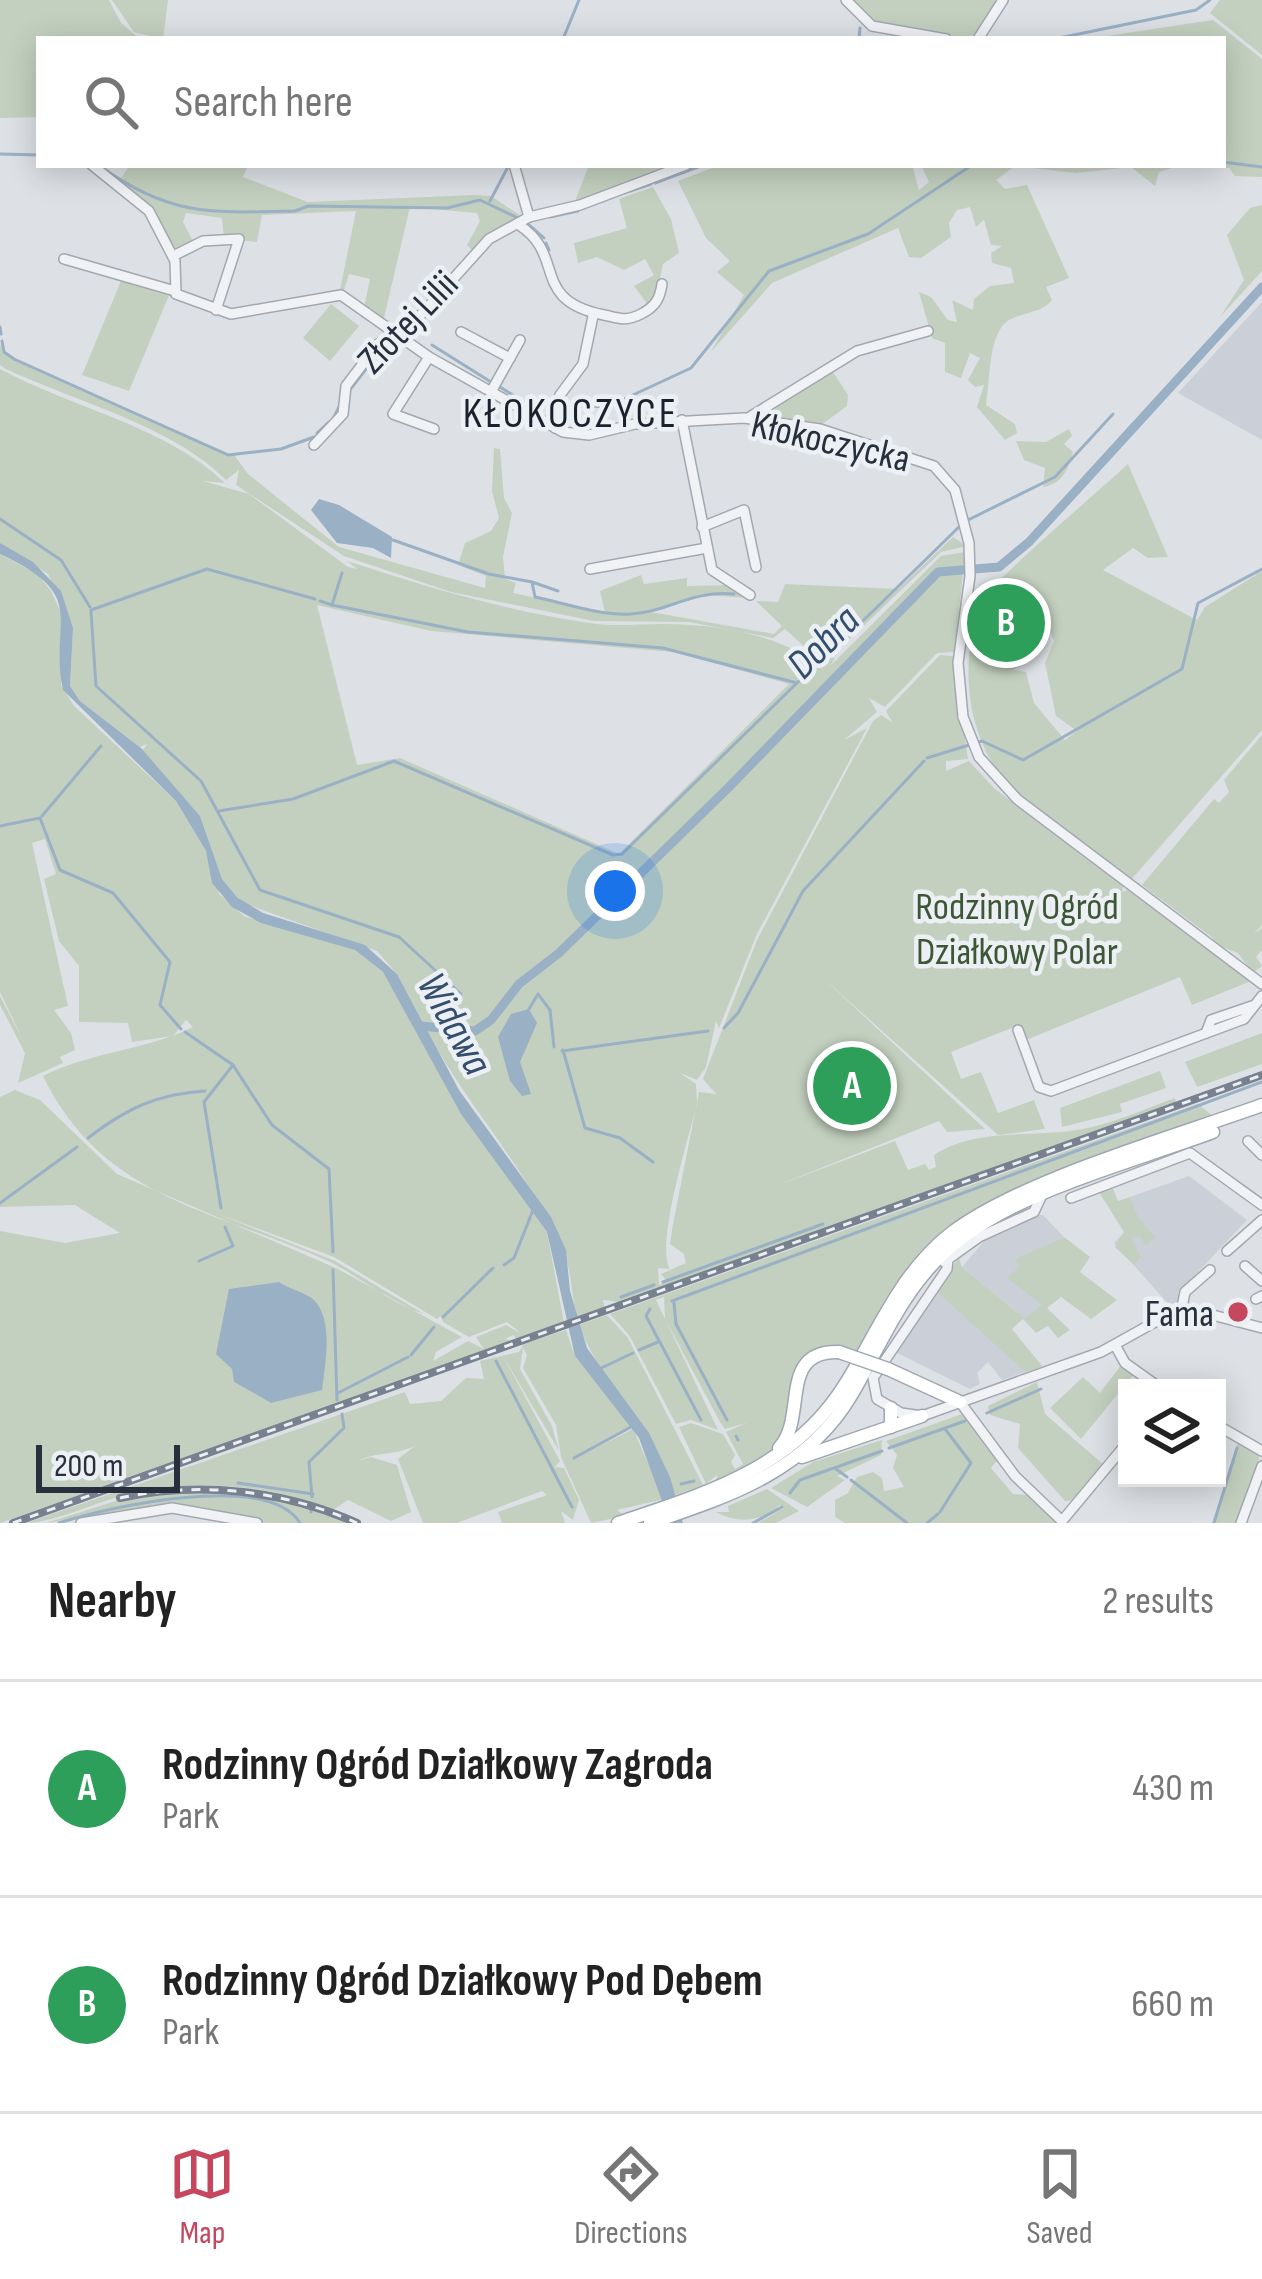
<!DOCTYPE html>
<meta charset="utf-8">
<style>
:root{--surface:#fff;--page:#f2f2f2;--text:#222;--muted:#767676;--line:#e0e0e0;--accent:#c6475d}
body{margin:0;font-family:"Sofia Sans Condensed",sans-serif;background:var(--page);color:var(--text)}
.controls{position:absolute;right:36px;bottom:36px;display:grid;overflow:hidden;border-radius:0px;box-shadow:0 6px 30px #0003}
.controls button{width:108px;height:108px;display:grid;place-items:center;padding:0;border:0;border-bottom:3px solid var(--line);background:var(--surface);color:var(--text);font:60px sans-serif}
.scale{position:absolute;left:36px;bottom:30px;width:144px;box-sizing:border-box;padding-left:12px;border:6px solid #282f3c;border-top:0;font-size:33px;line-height:42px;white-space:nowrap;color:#282f3c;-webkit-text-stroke:9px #ecf0f4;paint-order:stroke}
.you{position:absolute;left:615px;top:891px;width:42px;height:42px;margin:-30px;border:9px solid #fff;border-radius:50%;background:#1a73e8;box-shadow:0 0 0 18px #1a73e833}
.badge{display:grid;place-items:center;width:78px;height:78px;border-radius:50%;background:var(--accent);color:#fff;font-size:39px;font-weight:700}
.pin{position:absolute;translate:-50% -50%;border:6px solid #fff;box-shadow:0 3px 12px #0006}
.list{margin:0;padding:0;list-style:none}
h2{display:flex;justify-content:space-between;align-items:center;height:156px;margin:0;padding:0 48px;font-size:51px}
h2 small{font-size:39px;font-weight:400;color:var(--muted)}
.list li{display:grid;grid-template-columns:78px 1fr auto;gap:36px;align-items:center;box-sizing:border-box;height:216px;padding:0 48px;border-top:3px solid var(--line)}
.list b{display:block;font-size:45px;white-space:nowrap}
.list p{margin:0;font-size:39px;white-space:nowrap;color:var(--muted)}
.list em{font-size:39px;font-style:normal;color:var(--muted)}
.icon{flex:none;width:66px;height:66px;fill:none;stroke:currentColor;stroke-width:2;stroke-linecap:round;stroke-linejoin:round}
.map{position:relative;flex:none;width:1262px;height:1523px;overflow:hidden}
.search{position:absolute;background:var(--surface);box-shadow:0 6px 30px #0003;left:36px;right:36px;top:36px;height:132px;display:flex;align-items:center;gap:30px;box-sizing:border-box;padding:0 42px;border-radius:0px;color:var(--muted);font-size:45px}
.sheet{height:588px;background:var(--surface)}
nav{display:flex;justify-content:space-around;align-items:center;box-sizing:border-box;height:168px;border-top:3px solid var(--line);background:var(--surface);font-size:33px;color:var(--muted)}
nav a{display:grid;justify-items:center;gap:6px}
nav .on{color:var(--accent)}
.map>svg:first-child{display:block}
</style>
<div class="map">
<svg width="1262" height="1523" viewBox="0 0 1262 1523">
<rect width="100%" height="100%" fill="#dde1e6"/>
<g fill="#cbd0d8">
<polygon points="1262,302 1262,440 1178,393"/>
<polygon points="1189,1176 1247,1220 1178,1293 1178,1302 1171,1307 1114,1243 1138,1218 1130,1197"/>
<polygon points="1027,1215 1043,1215 1064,1237 1015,1261 1021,1266 1008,1278 1043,1305 1024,1318 962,1267 991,1233"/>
<polygon points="934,1289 998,1342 1025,1372 1002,1380 988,1362 977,1373 980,1384 970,1389 895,1352"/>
</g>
<g fill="#c3d0bf" fill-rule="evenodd">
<polygon points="0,0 109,0 121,23 140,39 39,39 39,117 0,118"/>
<polygon points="112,0 168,0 163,39 134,32"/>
<polygon points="849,0 994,0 999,3 983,32 961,39 874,24"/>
<polygon points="1220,0 1262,0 1262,55 1210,13"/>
<polygon points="1213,20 1262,59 1262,177 1235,176 1229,168 1203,165 1223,165 1223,39 1087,39"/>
<polygon points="94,165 121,178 130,165 248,165 243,177 308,202 473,195 491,196 521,216 472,250 467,245 480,221 477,213 410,207 383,322 364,308 370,279 349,274 343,293 340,290 356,211 262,215 257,242 224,238 222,218 186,213 183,222 194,243 175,251 144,201"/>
<polygon points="589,165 678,165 574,204"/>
<path d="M720,165h192l7,25 10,-8 -8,-17h260l-22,7 -4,14 -24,-19 -55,6 -61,-7 -19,14 9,9 22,-4 42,93 -23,9 6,13c-10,13 -28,12 -43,20 -21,12 -19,63 -23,85l29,19 2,9 -12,7 -28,-33 7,-22 -9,2 -7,-7 12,-22 -10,-5 -9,25 -16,-6v-29l-13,-5 -13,-46 12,5 17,23 9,2 -5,-22 21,10 1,-11 16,-13 24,-3 -3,-15 -19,-5 -1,-10 11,-7 -11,-1 -7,-25 -8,7 -6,-20 -13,3 -8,13 2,14 -30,21 -12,-1 -11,-29 -126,55 -62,70 34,-58 -27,-23 13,-11 -24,-23 -28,-57z"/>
<polygon points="653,187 671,219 679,253 663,264 656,297 648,305 634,286 654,275 645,259 624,270 597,257 578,263 574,243 627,228 619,199"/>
<polygon points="1262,205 1262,271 1220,317 1244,280 1227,235 1250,208"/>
<polygon points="123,276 170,293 129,391 82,375"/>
<polygon points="331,304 359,326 330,361 303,338"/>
<path d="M0,344l5,11 230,101 13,18 91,73 146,41 1,-12 -28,-11 7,-22 26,-12 8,-13 -7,-27 2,-43 6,1 4,49 8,15 -9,44 2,22 11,4 -3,10 92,20 -5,-22 41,-16 3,9 43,-6v8l42,-1 20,13 -43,-3 -55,17 123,22 8,-8 -26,-25 22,1 7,-18 113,5 55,-52 14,9 -26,6 -108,103 -25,-5 -23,-21 -12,9 -84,-16 -95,-1 -143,-29 -107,-36 -108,-71 3,-15 -13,10c-53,-54 -152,-79 -220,-111l-6,-4z"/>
<path d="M0,369c72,39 166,57 225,114l-22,-2 46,13 99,73 9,2 -10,-8c80,26 159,50 242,62 25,4 50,1 74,1 68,0 129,16 160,46l-9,-15 21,3 -5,8 111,-110 24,-4 -10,100 -18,1 -52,54 -16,-9 8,14 -33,28 23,-12 -110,206 -38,94 -3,-7 -10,46 -9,13 -17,-7 16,11 1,20c-8,32 -42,142 -27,165l-12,-1 1,17 8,-4 -6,-7 25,-11 -2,-9 -14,-10 3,-20 26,-132 17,2 -13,-15 54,-139 116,-219 8,-6 11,7 -6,-11 54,-56 13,1 15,103 -22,2v10l23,-10 25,27 129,98 -1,6 6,-2 123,91 -59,24 -12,-28 -154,63 -7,-15 -68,27 10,27 20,-7 17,41 36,-13 11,29 -47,6 -176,-158 163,152 -38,3 -8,-11 -163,65 119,-45 13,29 17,-6 4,6 7,-3 -2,-12c46,-30 105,-15 158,-28 28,-7 56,-19 83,-29l1,5 -556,199 -17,-2 2,8 -28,9c-6,-20 -5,-46 -13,-64 -34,-81 -96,-146 -138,-223l14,1 -16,-7 -27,-50 -20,-23 -134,-48 -21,-24 -22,-63 -58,-65 5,-7 -7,3 -60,-46 -10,-15 3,-58 -25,-54 -48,-31zM317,605l114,26 242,21 116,32 -170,170 -219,-96 -43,7z"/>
<polygon points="833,372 848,395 847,406 821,425 754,414"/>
<path d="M1069,429l3,7 -8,8 9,8c-4,17 -12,33 -30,35l2,-19 -21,-8 -8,-19 30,1z"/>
<path d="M1128,464l40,93 -20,1 -15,-10 -30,22 94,50 8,-13 57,-36v159l-131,150 -125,-97c-42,-52 -48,-126 -22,-184 7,-17 122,-114 144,-135zM1045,619l9,22 -9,22 11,53 21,15 -12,9 -31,-37 -8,-31 -13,-2 25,-15 -9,-14 14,-6 -7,-13z"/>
<path d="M0,554l37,20 14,17 13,28 -3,66 13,21 102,95 30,50 13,43 25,22 111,34 29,23 77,140 86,119 17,91 -42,15 1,6 43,-14 9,26 56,70 -61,35 63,-32 31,70 -47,11 8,6 -34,7 -30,-66 -5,-32 -33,-57 4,-13 -4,-7 -3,21 32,57 7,25 -56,-95 57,105 -5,6 9,1 15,32 -6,20 -12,-9 4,12h-63l-4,-11 49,-17 -5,-4 -85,32h-34l-25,-64 17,-13c-22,10 -37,5 -57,15l13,-4 26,8 14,47 -20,9 -43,-21 -15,10c-68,-28 -147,-32 -218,-12 -28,8 -61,24 -89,25l379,-131 5,12 31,-3 25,-23 18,1 -4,-18 39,-9 4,-7 -10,-10 -8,4 9,2 -514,182v-292l65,12 55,-10 -45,-28 -75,2v-110l15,-7 25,10 77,74 219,94 126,69 -26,15 -3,9 35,-20 16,8 -8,-12 30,-12 14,8 -13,-11 -38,15 -26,-15 -2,-6 -4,3 -103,-62 -116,-43 117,47 89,53c-35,-11 -64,-38 -98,-54 -114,-51 -223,-61 -283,-184 47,-24 104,-26 150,-49l-7,-7 -13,16 -41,6 -4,-19 -49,-1v-56l-20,-25 -15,-62 12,-5 -11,-35 -13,4 36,163 -14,4 17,23 4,17 -15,7 3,6 -45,20 7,-30 -25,-48v-9l25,48 -25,-52zM279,1282l43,30 4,40 -5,38 -50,13 -37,-21 -5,-92z"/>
<polygon points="1262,735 1262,925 1254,934 1262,928 1262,950 1256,957 1262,966 1253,973 1238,953 1212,943 1213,938 1142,885 1214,799 1219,803 1229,792 1224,780"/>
<polygon points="1262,1033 1262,1064 1197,1087 1185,1062"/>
<polygon points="1160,1071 1166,1088 1120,1104 1122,1112 1062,1127 1060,1108"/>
<path d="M1198,1104l16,13 -284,128 -41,48 -32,59 -11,-4 -47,18c-10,20 -2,38 -7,59 -7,29 -53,46 -77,60l2,-10 -11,9 -27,-57 12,-4 32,11 12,21 -4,7 4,7 8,-5 -17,-32 20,-9 -21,6 -5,-7 -55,-103 -1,-22 -8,3 62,130 -27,-10 -15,4 -47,-89 -19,-21z"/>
<polygon points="1111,1184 1118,1201 1130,1197 1138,1217 1155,1237 1146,1246 1140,1237 1131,1237 1141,1257 1134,1265 1115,1247 1124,1232 1097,1189"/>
<polygon points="1064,1237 1090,1257 1080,1272 1117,1300 1091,1319 1061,1297 1047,1308 1070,1330 1058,1338 1048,1326 1036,1333 1023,1319 1012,1329 1043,1367 1025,1372 934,1289 959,1258 962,1267 1024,1318 1042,1305 1007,1278 1020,1266 1014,1260"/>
<path d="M607,1315l21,23 75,147 -28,10c-17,-66 -73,-107 -96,-170z"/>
<polygon points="1122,1364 1135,1373 1081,1439 1050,1408 1083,1377 1100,1393"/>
<polygon points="1037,1382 1045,1414 1104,1465 1075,1500 1065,1501 1018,1448 1020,1424 990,1415 988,1406"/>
<polygon points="962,1414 997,1461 991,1468 1013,1494 1028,1495 1057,1523 845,1523 835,1517 835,1500 848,1493 857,1477 873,1472 882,1478 884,1491 904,1487 893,1468 897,1455 886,1441"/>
<polygon points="882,1440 881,1455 837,1476 845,1480 807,1507 771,1488 813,1462"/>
<polygon points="1238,1442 1260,1455 1238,1523 1212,1523"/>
<path d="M767,1489l32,22 -23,12h-18l26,-15 -4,-3c-17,18 -45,18 -64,7h13l-1,-6z"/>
<polygon points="203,1491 275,1498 353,1523 266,1523 169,1504 46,1523 122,1499"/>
</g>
<g fill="#9ab0c5">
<polygon points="319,499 339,505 392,537 391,558 373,548 337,543 311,510"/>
<path d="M0,543l33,19 28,29 12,37 -3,58 10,15 61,47 59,68 22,63 16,19 25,15 102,32 32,29 62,116 92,127 15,33 4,41 17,57 62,85 21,44 13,46h-13l-31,-85 -64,-82 -28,-124 -86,-118 -78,-142 -28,-22 -94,-27 -29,-16 -20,-24 -6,-32 -30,-50 -113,-111c-15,-70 29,-93 -63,-136z"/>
<polygon points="529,1009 537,1023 520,1062 531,1094 522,1096 510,1081 498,1037 511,1014"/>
<path d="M279,1282c10,7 28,11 35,18 20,20 11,65 8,90l-51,13 -37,-21 -2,-13 -16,-15 13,-65z"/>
</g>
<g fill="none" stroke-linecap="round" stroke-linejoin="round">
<g stroke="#9ab0c5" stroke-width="3">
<polyline points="563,39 579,0"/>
<polyline points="859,39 860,28"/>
<polyline points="1054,39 1196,10 1210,0"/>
<polyline points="0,154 39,155"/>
<polyline points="1223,162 1262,167"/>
<path d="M100,166c70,51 113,47 195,45l13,-5 139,2 33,-8 40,19"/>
<polyline points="655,183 703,165"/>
<polyline points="630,191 651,184"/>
<polyline points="490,201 509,165"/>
<polyline points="550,217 578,211"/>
<polyline points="527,223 544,238"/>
<polyline points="546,243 549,250"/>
<polyline points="549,255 549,256"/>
<polyline points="0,327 1,334"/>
<polyline points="2,341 4,352 14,359 228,455 281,449 314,437"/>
<polyline points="432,345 491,382"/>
<polyline points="500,387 524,402"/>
<polyline points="349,391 383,347"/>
<polyline points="528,403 607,407 691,368 769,271 868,234 972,165"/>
<polyline points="333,419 341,403"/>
<polyline points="317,433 329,422"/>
<polyline points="0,519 61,560 90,607"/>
<polyline points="968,520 1055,477 1113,414"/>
<path d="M393,540l96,34 43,8 3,15c30,6 66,19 96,17 37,-2 60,-24 103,-20"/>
<polyline points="532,582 558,591"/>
<polyline points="320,601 332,605 342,573"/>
<polyline points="91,610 207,569 315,599"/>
<polyline points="91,612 96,686 201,781 260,890 399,937 461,994"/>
<polyline points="830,653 960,526"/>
<polyline points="798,682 810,671"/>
<polyline points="927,758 982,741 1023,760 1182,669 1198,603 1262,569"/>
<polyline points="219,811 293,799 394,761 613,855 622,854 797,683 663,648 468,632 332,605"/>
<polyline points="42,816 101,746"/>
<polyline points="0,826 40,818 60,870 113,893 170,962 160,1005 181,1029"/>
<polyline points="529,1009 538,994 550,1010 554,1047"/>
<polyline points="724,1028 738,1013 803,891 924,761"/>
<polyline points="185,1032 233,1065 204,1102 221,1208"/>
<polyline points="563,1050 585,1128 620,1138 653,1162"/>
<polyline points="562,1051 708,1031"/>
<polyline points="233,1065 272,1125 329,1169 333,1252"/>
<path d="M88,1138c38,-29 68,-44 117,-47"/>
<polyline points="0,1203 77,1147"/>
<polyline points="199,1261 233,1246 225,1227"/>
<polyline points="504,1265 514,1258 533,1210"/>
<polyline points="333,1270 337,1400"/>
<polyline points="663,1282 823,1224"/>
<polyline points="621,1297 654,1285"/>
<polyline points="672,1301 1262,1082"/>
<polyline points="674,1303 676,1324 727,1420"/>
<polyline points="650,1309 646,1316 701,1420"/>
<polyline points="443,1317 493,1268"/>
<polyline points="639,1350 658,1342"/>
<polyline points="411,1355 434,1327"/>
<polyline points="496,1361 572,1507"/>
<polyline points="597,1370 633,1353"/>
<polyline points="338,1393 408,1357"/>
<polyline points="987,1413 1041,1389"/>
<polyline points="736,1436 738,1440"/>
<polyline points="889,1448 965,1421"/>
<polyline points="574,1458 631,1427"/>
<polyline points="836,1469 847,1477"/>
<polyline points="851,1480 907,1523"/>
<polyline points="238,1483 313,1494"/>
<polyline points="681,1484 694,1481"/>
<polyline points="790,1493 800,1480 882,1451"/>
<polyline points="312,1497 309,1462 344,1428 342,1414"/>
<polyline points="311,1512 311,1510"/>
<polyline points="940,1512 971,1463 945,1429"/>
<path d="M59,1523c48,-16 209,-52 241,0"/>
<polyline points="753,1523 782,1507"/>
<polyline points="927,1523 938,1514"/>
<polyline points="1214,1523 1237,1448"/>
</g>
<polyline stroke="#9ab0c5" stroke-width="9" points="420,1026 475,1031 491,1020 519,984 559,953 728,788 938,572 999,567 1029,542 1262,287"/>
<g stroke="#a3a8b0" stroke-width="12">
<g id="minor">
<polyline points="846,0 872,26 946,39"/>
<polyline points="978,39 1003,0"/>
<polyline points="92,165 149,211 175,261 176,294 231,314 341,295 429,357 563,432 589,435 635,424 744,418 820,429 934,466 955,490 969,543 970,576 958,663 963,717 979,757 1017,799 1262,984"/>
<polyline points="515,168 529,217"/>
<path d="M519,225c48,31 10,75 85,90 16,3 21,7 37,-1 14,-7 19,-15 21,-30"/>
<polyline points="173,256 203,241 239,239 216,310"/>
<polyline points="64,259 175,291"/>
<polyline points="461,332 510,358"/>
<polyline points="429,357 393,414 434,429"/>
<polyline points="492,390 520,340"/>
<polyline points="748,418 857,351 928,331"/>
<polyline points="682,420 712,570 750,595"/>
<polyline points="555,428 560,395 583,364 593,316"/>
<polyline points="314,445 343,414 346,386 378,344 418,318 489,239 529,217 580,205 686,165"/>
<polyline points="702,527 744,510 756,567"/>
<polyline points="590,569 707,548"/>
<polyline points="1018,1030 1039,1087 1051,1091 1244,1019 1262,996"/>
<polyline points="1206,1033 1211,1020 1252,1006"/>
<polyline points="1248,1141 1262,1155"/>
<polyline points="1071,1198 1190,1153 1262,1205"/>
<polyline points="1227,1251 1262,1220"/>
<polyline points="948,1259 947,1269 873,1378 877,1399 901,1413 922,1416 1101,1352 1182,1307 1262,1328"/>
<polyline points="944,1262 979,1237 1034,1212 1041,1197"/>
<polyline points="1245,1266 1262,1281"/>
<polyline points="1256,1299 1262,1296"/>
<polyline points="1182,1307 1185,1292 1210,1270"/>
<polyline points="1115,1345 1125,1363 1160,1388"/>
<polyline points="960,1402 1015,1476 1062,1521 1127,1443"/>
<polyline points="1217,1425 1262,1451"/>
<polyline points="81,1523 172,1508 257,1523"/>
<polyline points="1241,1523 1262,1466"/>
</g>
</g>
<g stroke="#9da6b1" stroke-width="15">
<g id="major">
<polyline points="888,1369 960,1402"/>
<polyline points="891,1427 891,1408"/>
<path d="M779,1448c29,-30 -2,-98 60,-96"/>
<polyline points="802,1457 922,1416"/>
<path d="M618,1523c89,-30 176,-55 228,-140 33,-53 53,-108 104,-149 70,-54 224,-97 312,-129"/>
<path d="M650,1523c80,-27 157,-52 202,-129 30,-51 50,-104 95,-144 66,-59 184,-87 266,-118"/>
</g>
</g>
<use href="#minor" stroke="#f0f2f5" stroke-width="9"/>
<use href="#major" stroke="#fff" stroke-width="12"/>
<g stroke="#78818f" stroke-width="8">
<g id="rail">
<path d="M120,1498c80,-17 163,-8 237,25"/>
<polyline points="13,1523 1262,1075"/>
</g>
</g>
<use href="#rail" stroke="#ecf0f4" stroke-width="3" stroke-dasharray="9" stroke-linecap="butt"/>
<g stroke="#9da6b1" stroke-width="15" stroke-linecap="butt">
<polyline id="major-bridge" points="839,1352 888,1369"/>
</g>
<use href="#major-bridge" stroke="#fff" stroke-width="12"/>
</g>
<circle fill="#c6475d" stroke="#ecf0f4" stroke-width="4.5" cx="1238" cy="1312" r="12"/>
<g text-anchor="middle" stroke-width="9" stroke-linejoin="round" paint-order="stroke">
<g font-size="39" fill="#282f3c" stroke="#ecf0f4">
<text transform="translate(407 321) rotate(-46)" y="14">Złotej Lilii</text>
<text transform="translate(831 440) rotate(13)" y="14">Kłokoczycka</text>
</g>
<g font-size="39" fill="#3d5736" stroke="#ecf0f4">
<text x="1017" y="919">Rodzinny Ogród<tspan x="1017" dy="45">Działkowy Polar</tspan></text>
</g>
<g font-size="39" fill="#282f3c" stroke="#ecf0f4" text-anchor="end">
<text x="1214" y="1326">Fama</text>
</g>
<g font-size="42" letter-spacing="3" fill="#1a212d" stroke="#ecf0f4">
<text x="571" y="427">KŁOKOCZYCE</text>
</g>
<g font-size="42" font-style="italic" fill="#344f6d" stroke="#ecf0f4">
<text transform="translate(822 641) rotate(-45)" y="15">Dobra</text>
<text transform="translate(456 1023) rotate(61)" y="15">Widawa</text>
</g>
</g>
</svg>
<div class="controls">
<button><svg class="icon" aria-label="layers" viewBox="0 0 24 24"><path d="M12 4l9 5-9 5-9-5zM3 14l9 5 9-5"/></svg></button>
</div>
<div class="scale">200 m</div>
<div class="you"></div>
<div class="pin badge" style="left:852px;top:1086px;background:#2e9e5b">A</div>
<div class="pin badge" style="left:1006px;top:623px;background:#2e9e5b">B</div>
<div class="search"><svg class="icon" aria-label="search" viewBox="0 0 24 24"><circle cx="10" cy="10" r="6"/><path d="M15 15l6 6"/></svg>Search here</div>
</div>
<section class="sheet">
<h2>Nearby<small>2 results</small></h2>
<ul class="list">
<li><span class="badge" style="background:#2e9e5b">A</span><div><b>Rodzinny Ogród Działkowy Zagroda</b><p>Park</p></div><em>430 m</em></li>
<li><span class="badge" style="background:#2e9e5b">B</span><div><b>Rodzinny Ogród Działkowy Pod Dębem</b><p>Park</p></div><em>660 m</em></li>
</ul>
</section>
<nav>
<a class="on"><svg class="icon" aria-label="map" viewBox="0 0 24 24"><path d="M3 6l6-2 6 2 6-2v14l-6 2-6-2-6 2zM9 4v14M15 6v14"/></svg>Map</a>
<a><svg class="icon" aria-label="directions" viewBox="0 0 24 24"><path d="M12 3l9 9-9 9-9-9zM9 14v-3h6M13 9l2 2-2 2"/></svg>Directions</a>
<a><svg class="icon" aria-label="saved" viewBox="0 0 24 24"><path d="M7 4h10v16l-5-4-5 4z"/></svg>Saved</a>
</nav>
